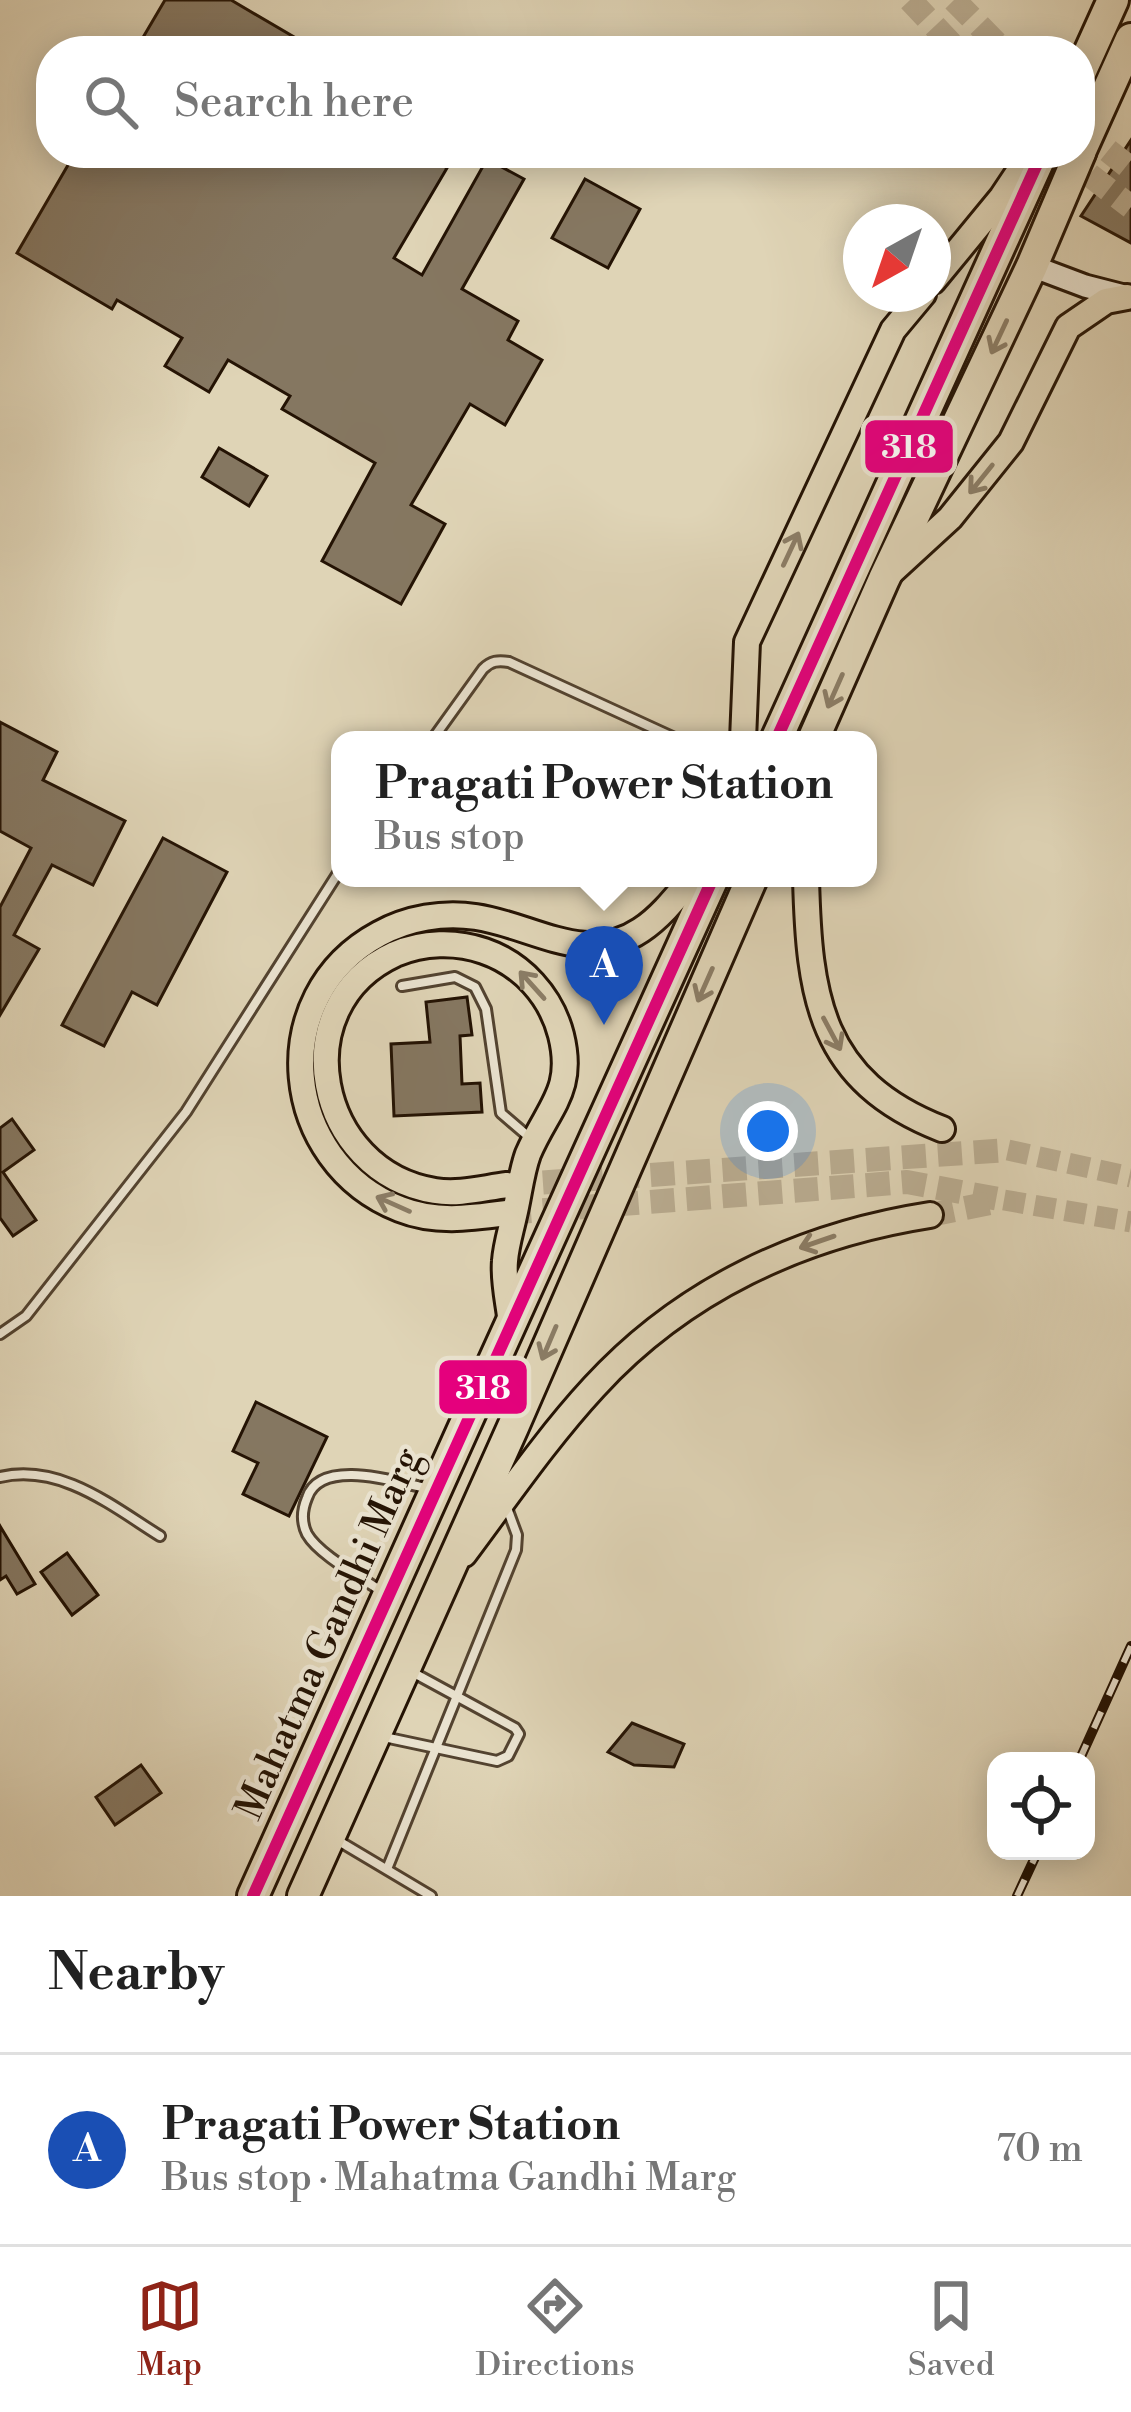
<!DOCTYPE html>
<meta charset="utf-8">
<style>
:root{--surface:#fff;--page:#f2f2f2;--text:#222;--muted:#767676;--line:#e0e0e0;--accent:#8f2418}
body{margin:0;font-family:"Libre Bodoni",serif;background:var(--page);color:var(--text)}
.controls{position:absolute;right:36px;bottom:36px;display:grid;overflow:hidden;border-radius:24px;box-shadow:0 6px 30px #0003}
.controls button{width:108px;height:108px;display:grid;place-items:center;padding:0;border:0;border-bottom:3px solid var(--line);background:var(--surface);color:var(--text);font:60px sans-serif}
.compass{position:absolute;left:843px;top:204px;width:108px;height:108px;border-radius:50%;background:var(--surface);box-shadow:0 6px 30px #0003;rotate:220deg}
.you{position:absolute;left:768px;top:1131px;width:42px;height:42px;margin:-30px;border:9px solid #fff;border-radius:50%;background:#1a73e8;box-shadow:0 0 0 18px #1a73e833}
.badge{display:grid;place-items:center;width:78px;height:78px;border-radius:50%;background:var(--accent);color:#fff;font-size:39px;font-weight:700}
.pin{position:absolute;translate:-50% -99px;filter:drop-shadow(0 3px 6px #0008)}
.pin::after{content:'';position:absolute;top:63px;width:42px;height:36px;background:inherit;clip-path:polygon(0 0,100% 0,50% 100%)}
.popup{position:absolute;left:331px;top:731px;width:546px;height:156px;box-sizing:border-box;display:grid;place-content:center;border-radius:24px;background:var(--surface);filter:drop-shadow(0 3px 9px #0005);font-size:39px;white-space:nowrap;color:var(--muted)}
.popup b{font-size:45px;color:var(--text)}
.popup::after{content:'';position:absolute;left:50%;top:100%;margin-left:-24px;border:24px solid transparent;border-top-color:var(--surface)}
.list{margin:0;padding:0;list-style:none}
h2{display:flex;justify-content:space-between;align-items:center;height:156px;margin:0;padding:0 48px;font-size:51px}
h2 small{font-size:39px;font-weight:400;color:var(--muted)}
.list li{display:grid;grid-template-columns:78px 1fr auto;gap:36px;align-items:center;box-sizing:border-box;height:192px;padding:0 48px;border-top:3px solid var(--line)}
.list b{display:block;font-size:45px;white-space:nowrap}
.list p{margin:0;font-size:39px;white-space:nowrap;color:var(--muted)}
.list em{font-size:39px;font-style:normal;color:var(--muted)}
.icon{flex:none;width:66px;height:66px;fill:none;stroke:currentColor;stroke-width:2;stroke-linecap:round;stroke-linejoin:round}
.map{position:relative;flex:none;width:1131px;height:1896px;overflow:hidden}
.search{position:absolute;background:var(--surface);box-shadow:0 6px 30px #0003;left:36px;right:36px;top:36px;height:132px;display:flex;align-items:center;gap:30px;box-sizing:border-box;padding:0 42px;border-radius:48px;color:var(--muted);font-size:45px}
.sheet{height:348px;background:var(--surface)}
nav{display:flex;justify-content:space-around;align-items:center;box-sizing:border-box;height:168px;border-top:3px solid var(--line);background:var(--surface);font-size:33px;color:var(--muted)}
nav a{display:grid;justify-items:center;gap:6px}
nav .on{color:var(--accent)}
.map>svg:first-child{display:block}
</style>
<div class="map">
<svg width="1131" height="1896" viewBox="0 0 1131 1896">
<rect width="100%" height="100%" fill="#dfd4b6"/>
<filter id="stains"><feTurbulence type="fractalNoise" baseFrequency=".00167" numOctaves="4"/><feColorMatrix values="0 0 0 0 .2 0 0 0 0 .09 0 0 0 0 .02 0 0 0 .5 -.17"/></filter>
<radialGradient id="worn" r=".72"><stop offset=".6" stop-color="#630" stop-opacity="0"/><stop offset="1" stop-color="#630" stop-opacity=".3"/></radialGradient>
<g fill="#857761" stroke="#241304" stroke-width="3">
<polygon points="165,0 231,0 318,51 135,51"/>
<polygon points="1131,140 1131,243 1081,216"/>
<polygon points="75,153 421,153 447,168 394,258 422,275 487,159 524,179 462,289 518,321 508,340 542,360 505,425 470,404 411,505 445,524 401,604 322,561 375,463 282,409 290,396 228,360 209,392 165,366 182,338 117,300 112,309 17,253"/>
<polygon points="585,179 640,209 608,268 552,238"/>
<polygon points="219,448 267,476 249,506 202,477"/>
<polygon points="0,722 57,752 43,780 125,821 93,885 52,865 14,935 39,949 0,1015 0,907 31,848 0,831"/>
<polygon points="163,838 227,872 157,1005 132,992 104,1046 62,1025"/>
<polygon points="467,997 472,1035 460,1036 462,1084 480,1083 482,1112 394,1116 391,1044 430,1042 426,1002"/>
<polygon points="12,1119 34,1150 3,1172 36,1220 13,1236 0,1218 0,1128"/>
<polygon points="256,1402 327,1437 289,1516 243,1494 258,1463 233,1451"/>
<polygon points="0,1526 35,1584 17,1594 6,1576 0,1580"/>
<polygon points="67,1553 98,1595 72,1615 41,1572"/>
<polygon points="632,1723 684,1744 674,1767 634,1765 608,1752"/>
<polygon points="141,1765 161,1793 115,1825 96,1797"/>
</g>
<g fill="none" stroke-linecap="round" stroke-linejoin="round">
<g stroke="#baad92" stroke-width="21" stroke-dasharray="21 10" stroke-linecap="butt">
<polyline points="1008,1150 1131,1177"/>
<polyline points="1004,1200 1131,1222"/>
</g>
<g stroke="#baad92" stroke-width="24" stroke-dasharray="24 12" stroke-linecap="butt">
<polyline points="910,0 958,51"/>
<polyline points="954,0 1004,51"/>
<polyline points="1080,128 1131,169"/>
<polyline points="1061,153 1131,207"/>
<polyline points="507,1185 1008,1150"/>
<polyline points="507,1213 907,1182 1004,1200"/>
<polyline points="930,1215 990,1203"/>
</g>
<g stroke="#534330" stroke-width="14">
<g id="lane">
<path d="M432,740l51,-71c8,-8 15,-9 26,-7l170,78"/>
<polyline points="402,986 455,977 475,987 486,1009 501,1113 529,1137"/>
<polyline points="0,1334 26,1316 186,1112 340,870"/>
<path d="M0,1477c60,-14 112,29 160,59"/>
<path d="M381,1591c-20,-14 -62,-36 -74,-57 -6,-12 -5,-24 0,-36 13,-40 87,-17 118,-10"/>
<polyline points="384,1737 497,1761 508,1756 519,1734 515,1728 412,1672"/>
<polyline points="337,1840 431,1896"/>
<polyline points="387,1869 516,1550 517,1535 507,1508"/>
</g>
</g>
<g stroke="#241304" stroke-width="27">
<polyline id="secondary" points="1032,266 1085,286 1124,296"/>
</g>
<g stroke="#241304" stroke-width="30">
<g id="primary">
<polyline points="933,281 1002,197 1030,155"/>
<polyline points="889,574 950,518 1011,442 1068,327 1106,301 1127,297"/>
<polyline points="743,740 747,642 893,330 923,294"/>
<path d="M806,878c3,118 13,203 136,251"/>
<path d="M507,1185c-24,3 -48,10 -72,6 -119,-19 -153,-185 -40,-237 28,-12 61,-13 89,-3 38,13 67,45 77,84 14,56 -13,72 -33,119 -7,19 -9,42 -14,62 -3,14 -8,30 -9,45 -2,20 4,43 6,63"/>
<path d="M507,1213c-37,5 -72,10 -107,-4 -119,-47 -136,-213 -21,-275 29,-16 64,-22 97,-17 56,8 110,50 165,13 20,-13 36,-34 51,-52"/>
<path d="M464,1554c42,-56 82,-115 130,-167 89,-97 207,-152 336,-172"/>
</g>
</g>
<g stroke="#241304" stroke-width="36">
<g id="highway">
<polyline points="1080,73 1113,0"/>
<polyline points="1080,152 1131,39"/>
<polyline points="776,740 1042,153"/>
<polyline points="813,740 884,579 1032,266 1080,153"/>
<path d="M253,1896c151,-340 307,-679 460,-1018"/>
<polyline points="303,1896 513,1427 752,878"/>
</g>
</g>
<use href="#lane" stroke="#eae3d0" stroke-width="8"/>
<use href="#secondary" stroke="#eae3d0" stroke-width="21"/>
<use href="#primary" stroke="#dfd4b6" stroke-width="24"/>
<use href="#highway" stroke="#dfd4b6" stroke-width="30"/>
<g stroke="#241304" stroke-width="10">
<g id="rail">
<polyline points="1079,1761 1131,1646"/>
<polyline points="1017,1896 1038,1851"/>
</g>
</g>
<use href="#rail" stroke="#eae3d0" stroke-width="6" stroke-dasharray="18" stroke-linecap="butt"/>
<g stroke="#eae3d0" stroke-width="21">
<g id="bus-1">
<polyline points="776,740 1042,153"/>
<polyline points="253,1896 713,878"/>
</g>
</g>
<use href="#bus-1" stroke="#e5007d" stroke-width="12"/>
</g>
<defs><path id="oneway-shaft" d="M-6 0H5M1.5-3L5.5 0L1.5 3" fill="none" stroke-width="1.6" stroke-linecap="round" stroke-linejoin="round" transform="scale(3)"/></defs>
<g stroke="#8b7d66">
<use href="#oneway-shaft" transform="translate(999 337) rotate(115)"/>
<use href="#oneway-shaft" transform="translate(981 479) rotate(129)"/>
<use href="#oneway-shaft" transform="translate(791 549) rotate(-65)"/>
<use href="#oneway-shaft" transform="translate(835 691) rotate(114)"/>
<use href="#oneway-shaft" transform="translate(532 985) rotate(-132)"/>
<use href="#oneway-shaft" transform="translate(705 985) rotate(114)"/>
<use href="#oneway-shaft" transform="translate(832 1034) rotate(62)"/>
<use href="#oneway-shaft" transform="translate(393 1204) rotate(-156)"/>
<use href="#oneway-shaft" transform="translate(817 1242) rotate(161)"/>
<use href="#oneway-shaft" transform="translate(549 1343) rotate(113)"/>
</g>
<g text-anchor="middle" stroke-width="9" stroke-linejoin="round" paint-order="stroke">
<g font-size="39" fill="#241304" stroke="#eae3d0">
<text transform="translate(327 1633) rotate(-66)" y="14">Mahatma Gandhi Marg</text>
</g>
</g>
<g stroke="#eae3d0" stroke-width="4.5">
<rect x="863" y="418" width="92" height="57" rx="12" fill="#e5007d"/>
<rect x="437" y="1358" width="92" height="58" rx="12" fill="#e5007d"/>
</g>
<g font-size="33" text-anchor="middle" font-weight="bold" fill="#fff">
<text x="909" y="458">318</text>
<text x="483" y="1399">318</text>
</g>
<rect width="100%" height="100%" filter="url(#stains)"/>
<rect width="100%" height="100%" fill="url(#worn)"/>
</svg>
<div class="controls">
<button><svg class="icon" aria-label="locate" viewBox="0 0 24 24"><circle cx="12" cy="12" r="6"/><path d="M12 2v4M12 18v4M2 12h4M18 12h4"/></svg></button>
</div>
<svg class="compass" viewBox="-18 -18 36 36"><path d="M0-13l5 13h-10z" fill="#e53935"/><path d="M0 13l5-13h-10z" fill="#767676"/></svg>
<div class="you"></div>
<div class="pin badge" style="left:604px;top:1025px;background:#1a4fb4">A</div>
<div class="popup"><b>Pragati Power Station</b>Bus stop</div>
<div class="search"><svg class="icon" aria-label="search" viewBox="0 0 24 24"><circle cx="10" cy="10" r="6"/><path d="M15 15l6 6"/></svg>Search here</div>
</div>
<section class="sheet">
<h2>Nearby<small></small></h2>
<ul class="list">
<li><span class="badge" style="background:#1a4fb4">A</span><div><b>Pragati Power Station</b><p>Bus stop · Mahatma Gandhi Marg</p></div><em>70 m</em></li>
</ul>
</section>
<nav>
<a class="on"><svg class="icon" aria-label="map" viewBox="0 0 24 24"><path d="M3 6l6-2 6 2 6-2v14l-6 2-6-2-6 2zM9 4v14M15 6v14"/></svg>Map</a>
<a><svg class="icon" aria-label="directions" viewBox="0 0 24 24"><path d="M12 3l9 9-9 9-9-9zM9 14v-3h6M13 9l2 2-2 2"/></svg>Directions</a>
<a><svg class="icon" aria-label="saved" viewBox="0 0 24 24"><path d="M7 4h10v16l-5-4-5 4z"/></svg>Saved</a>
</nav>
